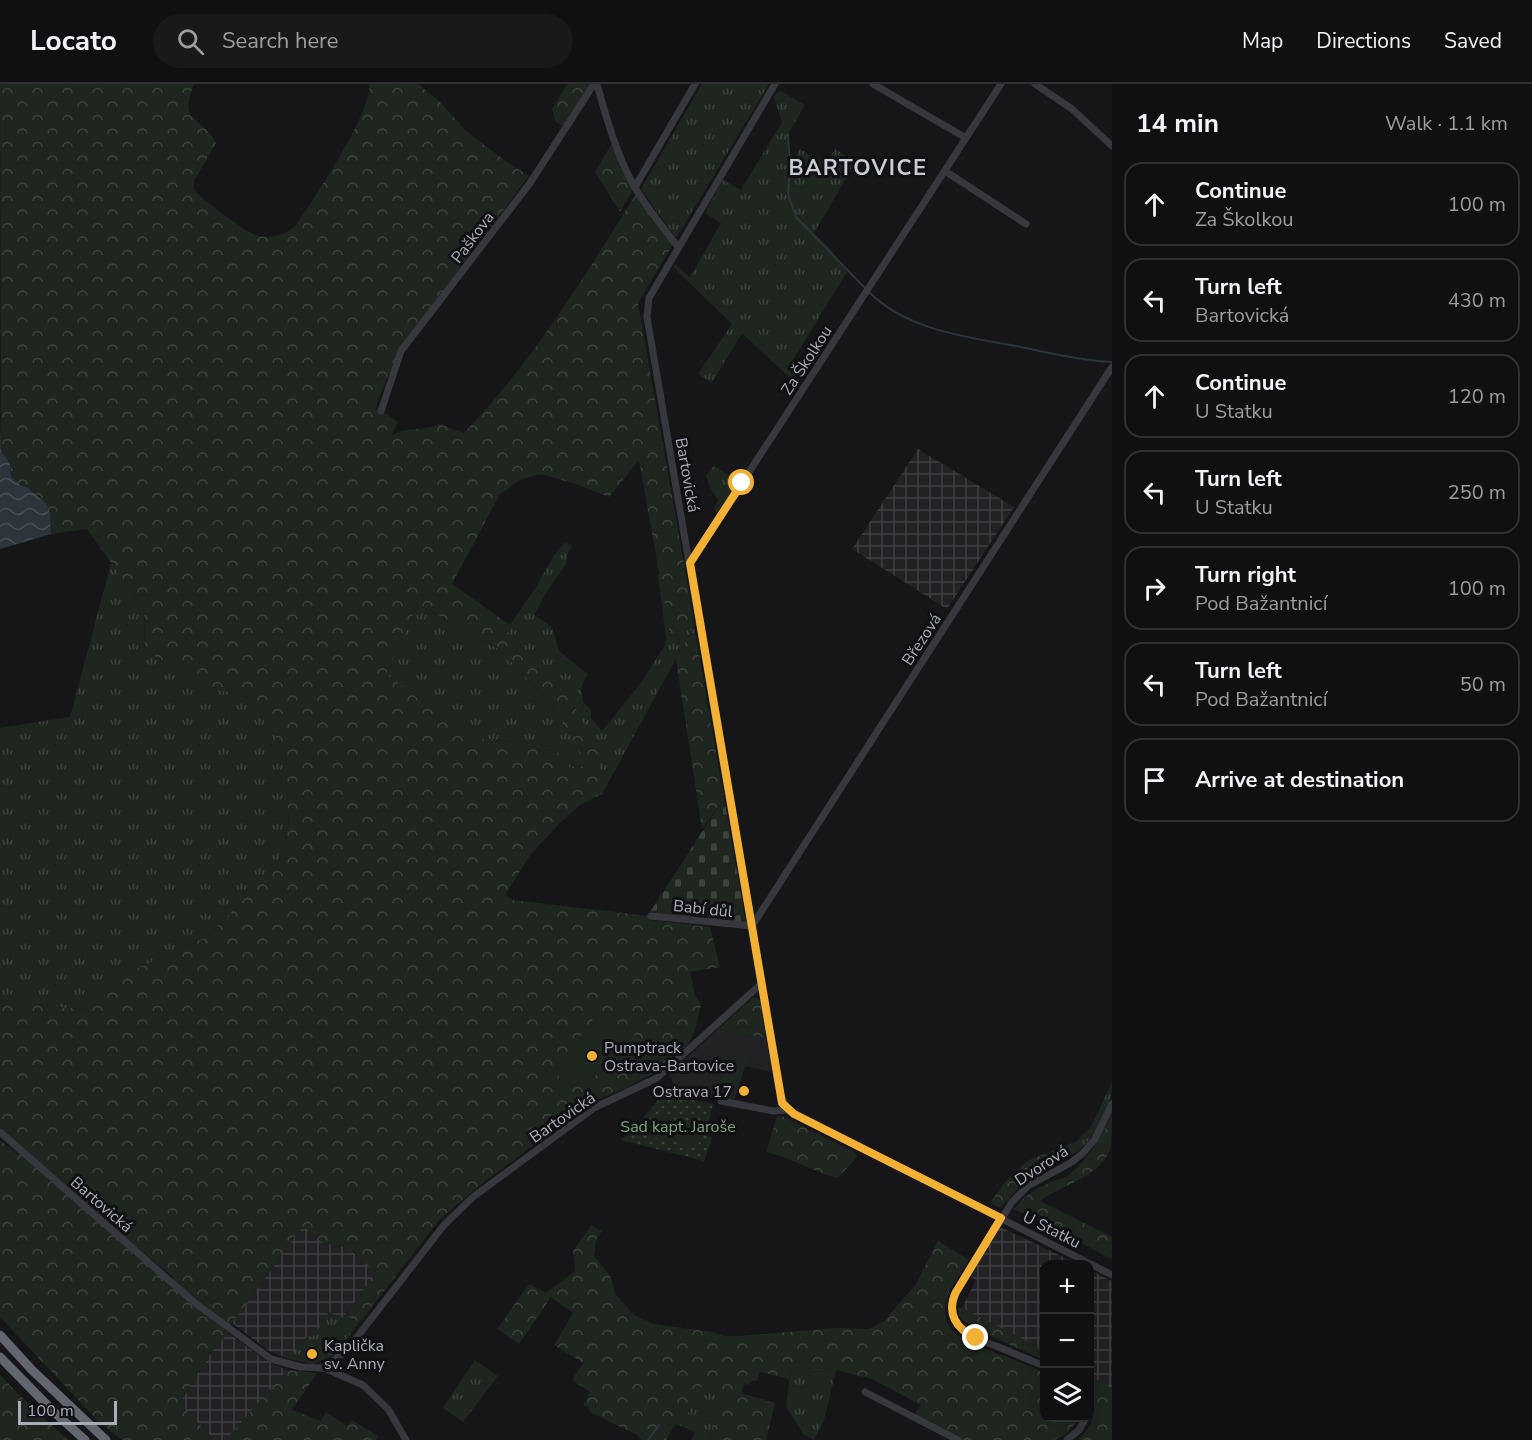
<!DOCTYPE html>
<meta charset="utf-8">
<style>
:root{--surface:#101012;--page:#19191b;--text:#f1f3f6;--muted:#9c9d9f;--line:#303032}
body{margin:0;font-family:"Nunito Sans",sans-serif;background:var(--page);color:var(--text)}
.controls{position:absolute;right:18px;bottom:18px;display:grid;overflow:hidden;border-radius:12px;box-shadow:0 6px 24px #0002}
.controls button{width:54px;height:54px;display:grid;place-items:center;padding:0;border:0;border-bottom:2px solid var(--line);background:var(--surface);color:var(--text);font:30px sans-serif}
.scale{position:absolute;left:18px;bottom:15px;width:99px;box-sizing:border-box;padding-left:6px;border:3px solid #a8adb8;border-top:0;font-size:16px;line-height:21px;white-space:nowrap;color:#a8adb8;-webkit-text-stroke:4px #111113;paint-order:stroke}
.stop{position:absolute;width:18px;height:18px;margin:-14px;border:4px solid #f2b134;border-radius:50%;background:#fff}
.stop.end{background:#f2b134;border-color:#fff;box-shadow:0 2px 6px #0008}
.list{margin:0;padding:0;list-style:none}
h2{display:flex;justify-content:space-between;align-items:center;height:78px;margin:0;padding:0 24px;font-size:26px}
h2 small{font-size:20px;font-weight:400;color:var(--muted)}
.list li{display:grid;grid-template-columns:39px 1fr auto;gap:18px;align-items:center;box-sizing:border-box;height:84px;margin:0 12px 12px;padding:0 12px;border:2px solid var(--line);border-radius:18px}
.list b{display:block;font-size:22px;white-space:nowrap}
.list p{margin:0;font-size:20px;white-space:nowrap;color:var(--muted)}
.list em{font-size:20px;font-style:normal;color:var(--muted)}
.icon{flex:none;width:33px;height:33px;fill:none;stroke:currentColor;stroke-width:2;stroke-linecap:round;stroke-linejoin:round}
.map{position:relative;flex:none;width:1112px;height:1356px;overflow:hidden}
header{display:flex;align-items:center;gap:36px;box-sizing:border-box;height:84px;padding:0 30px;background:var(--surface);border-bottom:2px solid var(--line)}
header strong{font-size:28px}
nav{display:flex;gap:33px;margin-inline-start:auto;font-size:21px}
.search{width:420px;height:54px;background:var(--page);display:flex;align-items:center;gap:15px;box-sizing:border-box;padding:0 21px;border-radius:33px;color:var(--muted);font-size:22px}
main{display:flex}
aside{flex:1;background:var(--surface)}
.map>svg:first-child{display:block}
</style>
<header>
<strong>Locato</strong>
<div class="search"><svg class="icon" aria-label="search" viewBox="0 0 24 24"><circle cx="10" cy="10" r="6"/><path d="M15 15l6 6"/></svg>Search here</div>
<nav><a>Map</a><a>Directions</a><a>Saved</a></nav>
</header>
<main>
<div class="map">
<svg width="1112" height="1356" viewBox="0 0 1112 1356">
<defs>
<pattern id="industrial-grid" width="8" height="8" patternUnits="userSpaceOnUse" patternTransform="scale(1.5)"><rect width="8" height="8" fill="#222225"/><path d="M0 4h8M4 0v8" fill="none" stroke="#3f3f43"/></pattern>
<pattern id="grass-tufts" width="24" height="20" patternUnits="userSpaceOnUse" patternTransform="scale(1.5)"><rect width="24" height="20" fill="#1e261f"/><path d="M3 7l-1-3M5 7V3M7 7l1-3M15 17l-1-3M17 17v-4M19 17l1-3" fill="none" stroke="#3c433d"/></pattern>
<pattern id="forest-crowns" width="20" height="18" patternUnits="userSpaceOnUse" patternTransform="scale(1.5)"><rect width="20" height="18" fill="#1e261f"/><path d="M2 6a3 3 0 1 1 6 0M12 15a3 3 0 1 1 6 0" fill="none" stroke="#3c433d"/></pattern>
<pattern id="cemetery-stones" width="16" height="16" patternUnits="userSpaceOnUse" patternTransform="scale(1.5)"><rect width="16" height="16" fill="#1e261f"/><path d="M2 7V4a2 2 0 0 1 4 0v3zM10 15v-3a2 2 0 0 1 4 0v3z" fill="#3c433d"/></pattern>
<pattern id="park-dots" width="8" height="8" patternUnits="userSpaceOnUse" patternTransform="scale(1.5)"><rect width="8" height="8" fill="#1e261f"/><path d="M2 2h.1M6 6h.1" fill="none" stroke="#3c433d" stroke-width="1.8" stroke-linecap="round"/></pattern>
<pattern id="water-waves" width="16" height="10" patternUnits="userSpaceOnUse" patternTransform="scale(1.5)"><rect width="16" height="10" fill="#2c353c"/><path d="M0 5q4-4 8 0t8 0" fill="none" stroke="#485056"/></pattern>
</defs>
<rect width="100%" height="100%" fill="#161618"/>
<polygon fill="#222225" points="718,945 766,954 772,988 745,982 734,1017 676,1005 669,990"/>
<g fill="url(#industrial-grid)">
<polygon points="918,365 1014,423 947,525 852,465"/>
<polygon points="303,1142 324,1159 347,1163 377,1188 343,1234 329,1228 312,1255 308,1251 289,1275 269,1267 232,1239"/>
<polygon points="998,1142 1078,1180 1044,1180 1044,1266 962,1224 976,1196 971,1193"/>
<polygon points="1090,1186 1112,1197 1112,1305 1090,1291"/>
<polygon points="228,1249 267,1277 287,1286 226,1356 215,1356 179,1320 213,1266"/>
</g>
<g fill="url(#grass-tufts)">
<polygon points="702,0 769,0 676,154 641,105"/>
<polygon points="779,6 805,21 788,50 789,82 800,65 826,80 835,65 856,78 814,149 831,166 847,188 788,284 803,299 799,305 791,295 742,249 712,299 698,290 732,240 673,183 675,180 690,193 721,139 705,129 723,96 741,106 782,38 774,13"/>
<polygon points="714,382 740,398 718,431 714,425 718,416 709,402 706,391"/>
<polygon points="565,459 572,461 567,471 566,480 546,509 534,531 552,543 559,567 588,590 581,603 583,618 591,626 591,634 602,647 640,600 665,561 666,553 658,492 660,489 672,560 693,531 694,542 602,710 592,715 597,704 600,671 504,553 512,543 510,541 536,503 554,471"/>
<polygon points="111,479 144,525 145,566 196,598 250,615 285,667 289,741 278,781 207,853 125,890 88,926 0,916 0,644 70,633"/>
<polygon points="418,520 500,566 552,621 589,682 569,683 552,662 469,653 385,590"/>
<path d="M1112,998c0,27 -15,53 -35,70v-11l14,-14z"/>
<polygon points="329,1228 343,1234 345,1232 360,1238 334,1271 313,1280 289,1275 308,1251 312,1254"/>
<polygon points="475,1276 498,1292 463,1338 443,1324"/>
<polygon points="791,1283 836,1286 824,1336 814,1356 803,1350 786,1322"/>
<polygon points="703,1299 726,1312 709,1356 692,1356 695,1348 681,1342"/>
</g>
<g fill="url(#forest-crowns)" fill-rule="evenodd">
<path d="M0,0h194c-16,40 7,30 22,59l-22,38c0,4 -1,6 1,10 4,6 50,40 58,43 15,6 33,2 44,-10 15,-22 78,-117 72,-140h49l21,17 28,31 39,29 23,15 -129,172 -23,55 -1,7 9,3 13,9 -7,14c14,-10 33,-4 48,-12l25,9c68,-70 120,-156 172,-239l37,50 -35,59 55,312 -21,30 -33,-185 -30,37 -33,-13 -35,-10 -19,5 -22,15 -48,90 58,41 2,2 -8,10 67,62 29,56 -3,34 -5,10 -12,6 -18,16 -32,34 -25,40 8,5 136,16 1,4 60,7 10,40 -30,5 5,23 6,9 -6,27 -8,14 -36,29 -23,13 -36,15 -108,80 -44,37 -80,103 -15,-6 31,-44 -29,-24 -23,-5 -21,-17 -71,97 -4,10 -15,17 -34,53 36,37h-93l-24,-19 -98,-104v-177l18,15 4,-8 -22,-19v-128l88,10 37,-36 82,-37 71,-72 11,-40 -4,-74 -35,-52 -54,-17 -51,-32 -1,-41 -57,-80 -36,5 -1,-20 -22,-26 -8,-3 -9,-9 -1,-12 -9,-13zM418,520l82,46 52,55 36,61 -19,1 -16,-21 -84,-9 -83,-63zM137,1163l36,30 -1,7 -39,-31z"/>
<polygon points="567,0 590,0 563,42 556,38 552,25"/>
<polygon points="611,61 632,102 631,109 620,128 595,88"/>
<polygon points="694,542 724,714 702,745 676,575"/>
<polygon points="754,913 758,914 760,917 766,954 718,945"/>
<path d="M1112,1030c0,10 0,24 -1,33 -9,30 -50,38 -71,54l72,36v22l-98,-50c11,-15 25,-22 42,-29 4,-1 10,-2 13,-5 20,-17 32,-38 43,-61z"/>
<path d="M777,1032h5l72,36 4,4 -20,22c-25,-6 -46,-20 -72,-26z"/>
<polygon points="1077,1057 1077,1068 1035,1086 1000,1124 990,1119 1006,1097 1027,1077"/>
<path d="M591,1141l11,6 -6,9 -2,16 16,20 6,19 18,20 20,9 58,8 12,4h17l92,-8 35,1 16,-8 32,-37 22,-43 31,19c-7,12 -18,24 -22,37 -3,10 -3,23 4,32 12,16 73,32 93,44v45h34c-6,11 -12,17 -24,22h-96l-46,-23 9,-12 -49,-26 -36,-9 -45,-3 -2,12 -29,-7 -3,9 -5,-1 -2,5 -6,-2 -3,10 34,10 -9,37h-57l16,-44 -22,-12 -22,42 -6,-2 -9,16h-24l-5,-5 -47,-23 -3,-6h-4l7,-14 -18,-12 11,-17 -29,-18 19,-32 -22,-16 -32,47 -22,-15 32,-45 17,9 29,-22 -2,-20z"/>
<polygon points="957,1224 962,1224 1044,1266 1044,1276 971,1243 961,1235"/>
<polygon points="287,1286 317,1289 292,1326 321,1337 326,1328 347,1342 352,1336 378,1352 376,1356 226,1356"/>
<polygon points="0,1291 20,1312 68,1356 0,1356"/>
<path d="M1090,1291l22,14v51h-34c4,-5 10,-10 13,-16 5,-10 -2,-36 -1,-49z"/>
</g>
<polygon fill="url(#cemetery-stones)" points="724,714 746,839 709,835 703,827 695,826 689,833 650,828"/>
<polygon fill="url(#park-dots)" points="663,1010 713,1020 706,1050 712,1054 704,1077 621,1056 633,1046"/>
<g fill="#1e261f">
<polygon points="598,929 640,954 581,1003 553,989"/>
<polygon points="729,970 747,976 736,1011 718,1005"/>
<polygon points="659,1032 703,1042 698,1063 654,1053"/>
</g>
<polygon fill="url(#water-waves)" points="0,338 1,367 10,380 11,392 20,401 28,404 46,420 50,430 51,450 0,465"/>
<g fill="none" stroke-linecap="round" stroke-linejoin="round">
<g stroke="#2c353c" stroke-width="2">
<polyline points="788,50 790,82 788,110 796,133 865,204"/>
<path d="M869,208c38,38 97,45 147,54 32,7 63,14 96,16"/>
<polyline points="648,1356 659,1341"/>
</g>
<g stroke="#37383d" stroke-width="7">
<path d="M597,0c10,36 19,69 37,102 12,21 29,41 44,61"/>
<polyline points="873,0 966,54"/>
<polyline points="1035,0 1072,25 1112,62"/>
<polyline points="945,87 1026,140"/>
<polyline points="635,103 695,0"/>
<polyline points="381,327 401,267 530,99 594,0"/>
<polyline points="690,479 1001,0"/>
<polyline points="651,832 752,842 1112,283"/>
<polyline points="761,900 781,1012 788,1026 1112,1191"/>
<polyline points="721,1017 773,1027 788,1026"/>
<polyline points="0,1048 195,1219 271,1275 301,1283 324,1284 363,1301 388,1325 406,1356"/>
<path d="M1044,1282c-14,-6 -29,-12 -43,-18 -26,-10 -62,-20 -45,-56l56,-90 16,-16 44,-24 11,-9 12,-14 17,-35"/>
<polyline points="324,1284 347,1266 444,1141 473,1113 594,1024 657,994 761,900 647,233 649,214 775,0"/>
<polyline points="865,1308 958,1356"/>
<polyline points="1067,1356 1079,1346 1086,1334"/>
</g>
<g stroke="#63666e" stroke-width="9">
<polyline points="0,1251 32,1286 106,1356"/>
<polyline points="0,1273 54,1328 85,1356"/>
</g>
</g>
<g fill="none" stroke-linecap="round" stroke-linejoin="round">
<path stroke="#f2b134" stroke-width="8" d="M742,399l-52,80 92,540 12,11 207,104 -45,74c-10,21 0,37 20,46"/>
</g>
<g fill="#f2b134" stroke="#111113" stroke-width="2">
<circle cx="592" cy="972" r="6"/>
<circle cx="744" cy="1007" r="6"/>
<circle cx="312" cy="1270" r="6"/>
</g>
<g text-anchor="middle" stroke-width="6" stroke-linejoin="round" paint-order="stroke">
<g font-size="16" fill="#a8adb8" stroke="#111113">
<text transform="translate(472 153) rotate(-53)" y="6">Paškova</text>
<text transform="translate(806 276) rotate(-57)" y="6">Za Školkou</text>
<text transform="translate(688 391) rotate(80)" y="6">Bartovická</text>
<text transform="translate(921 555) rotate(-57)" y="6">Březová</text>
<text transform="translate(703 824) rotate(6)" y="6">Babí důl</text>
<text transform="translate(562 1033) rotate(-35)" y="6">Bartovická</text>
<text transform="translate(1041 1081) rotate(-33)" y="6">Dvorová</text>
<text transform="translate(102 1120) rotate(41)" y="6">Bartovická</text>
<text transform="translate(1052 1145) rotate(27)" y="6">U Statku</text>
</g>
<g font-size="16" fill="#a8adb8" stroke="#111113" text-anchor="start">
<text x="604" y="969">Pumptrack<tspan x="604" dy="18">Ostrava-Bartovice</tspan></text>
<text x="732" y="1013" text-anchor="end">Ostrava 17</text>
<text x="324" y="1267">Kaplička<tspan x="324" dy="18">sv. Anny</tspan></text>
</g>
<g font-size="16" fill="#7fa381" stroke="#111113">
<text x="678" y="1048">Sad kapt. Jaroše</text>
</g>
<g font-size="22" font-weight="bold" letter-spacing="1.5" fill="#c9ccd4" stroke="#111113">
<text x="858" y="91">BARTOVICE</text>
</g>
</g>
</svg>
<div class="controls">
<button>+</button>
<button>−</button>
<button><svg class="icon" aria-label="layers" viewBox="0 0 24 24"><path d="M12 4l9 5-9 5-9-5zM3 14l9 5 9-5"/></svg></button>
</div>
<div class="scale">100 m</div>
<div class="stop" style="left:742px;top:399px"></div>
<div class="stop end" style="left:976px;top:1254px"></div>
</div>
<aside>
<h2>14 min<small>Walk · 1.1 km</small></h2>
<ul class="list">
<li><svg class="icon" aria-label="ahead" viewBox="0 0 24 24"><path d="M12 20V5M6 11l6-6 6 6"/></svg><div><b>Continue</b><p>Za Školkou</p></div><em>100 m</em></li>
<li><svg class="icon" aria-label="left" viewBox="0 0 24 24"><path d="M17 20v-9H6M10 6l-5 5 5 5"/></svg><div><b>Turn left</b><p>Bartovická</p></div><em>430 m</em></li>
<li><svg class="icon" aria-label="ahead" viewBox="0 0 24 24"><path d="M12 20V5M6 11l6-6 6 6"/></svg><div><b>Continue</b><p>U Statku</p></div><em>120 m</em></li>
<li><svg class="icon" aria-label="left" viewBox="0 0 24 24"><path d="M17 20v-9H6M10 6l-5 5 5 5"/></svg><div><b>Turn left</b><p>U Statku</p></div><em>250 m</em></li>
<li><svg class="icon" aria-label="right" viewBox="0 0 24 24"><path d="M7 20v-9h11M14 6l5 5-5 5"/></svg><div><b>Turn right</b><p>Pod Bažantnicí</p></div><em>100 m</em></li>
<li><svg class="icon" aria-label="left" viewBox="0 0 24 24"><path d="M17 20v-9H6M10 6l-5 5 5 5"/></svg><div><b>Turn left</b><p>Pod Bažantnicí</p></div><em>50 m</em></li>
<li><svg class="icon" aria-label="arrive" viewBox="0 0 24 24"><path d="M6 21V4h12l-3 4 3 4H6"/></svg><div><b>Arrive at destination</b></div></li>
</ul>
</aside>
</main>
